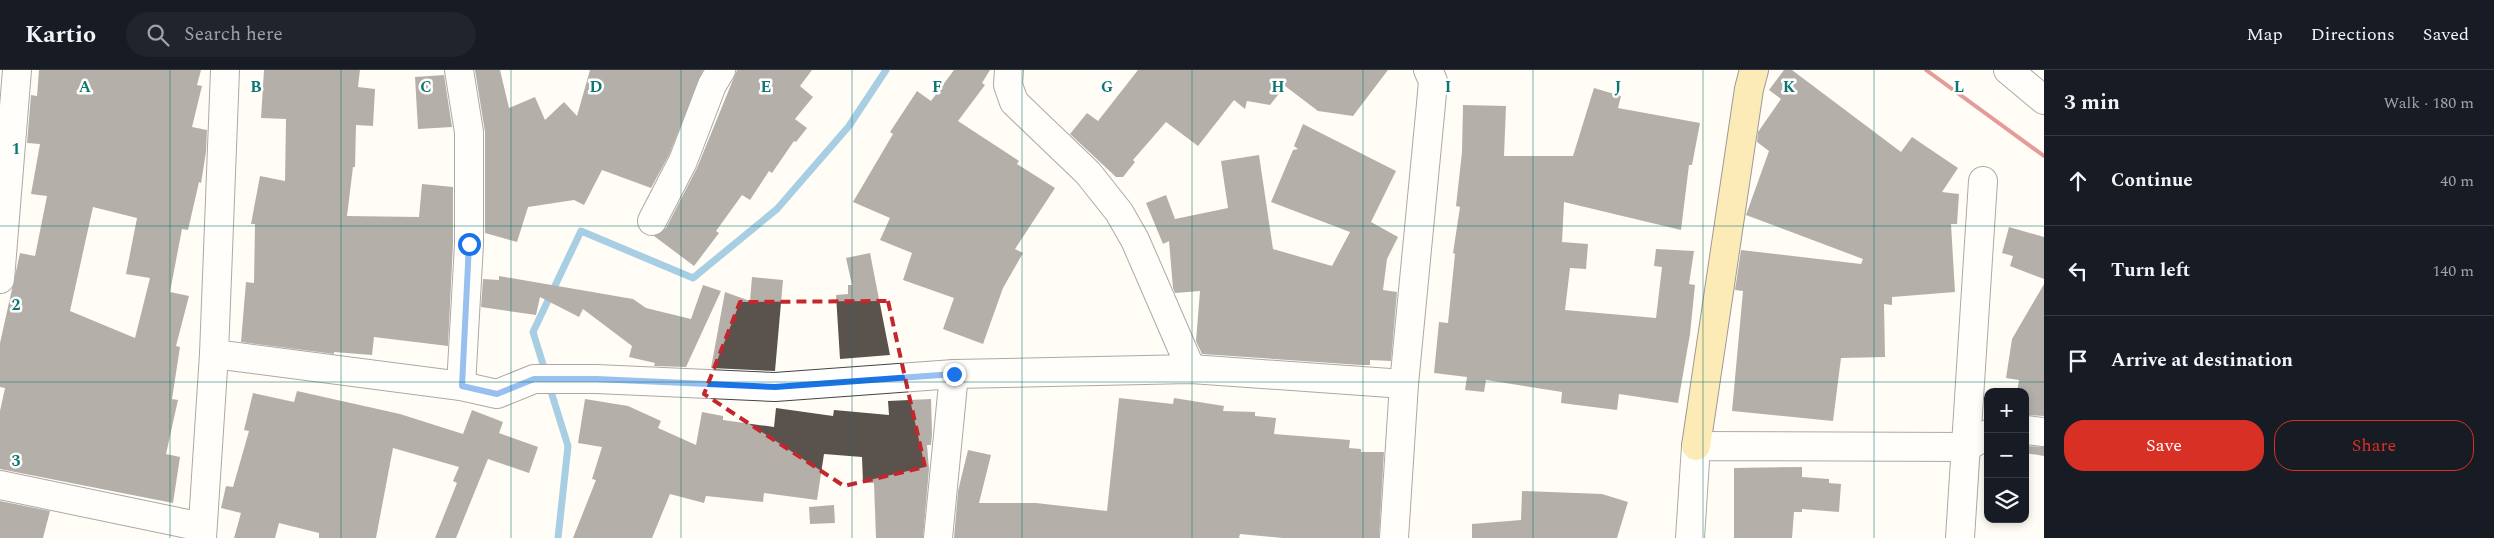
<!DOCTYPE html>
<meta charset="utf-8">
<style>
:root{--surface:#171b24;--page:#20242c;--text:#f1f3f6;--muted:#9ea1a6;--line:#363941;--accent:#d93025}
body{margin:0;font-family:Spectral,serif;background:var(--page);color:var(--text)}
.controls{position:absolute;right:15px;bottom:15px;display:grid;overflow:hidden;border-radius:10px;box-shadow:0 2px 8px #0003}
.controls button{width:45px;height:45px;display:grid;place-items:center;padding:0;border:0;border-bottom:1px solid var(--line);background:var(--surface);color:var(--text);font:25px sans-serif}
.stop{position:absolute;width:15px;height:15px;margin:-11px;border:4px solid #1a73e8;border-radius:50%;background:#fff}
.stop.end{background:#1a73e8;border-color:#fff;box-shadow:0 1px 5px #0008}
.list{margin:0;padding:0;list-style:none}
h2{display:flex;justify-content:space-between;align-items:center;height:65px;margin:0;padding:0 20px;font-size:21px}
h2 small{font-size:16px;font-weight:400;color:var(--muted)}
.list li{display:grid;grid-template-columns:32px 1fr auto;gap:15px;align-items:center;box-sizing:border-box;height:90px;padding:0 20px;border-top:1px solid var(--line)}
.list b{display:block;font-size:19px;white-space:nowrap}
.list em{font-size:16px;font-style:normal;color:var(--muted)}
.actions{display:flex;gap:10px;padding:15px 20px}
.actions a{flex:1;padding:11px 0;border:1px solid var(--accent);border-radius:20px;text-align:center;font-size:18px;color:var(--accent)}
.actions .main{background:var(--accent);color:#fff}
.icon{flex:none;width:28px;height:28px;fill:none;stroke:currentColor;stroke-width:2;stroke-linecap:round;stroke-linejoin:round}
.map{position:relative;flex:none;width:2044px;height:468px;overflow:hidden}
header{display:flex;align-items:center;gap:30px;box-sizing:border-box;height:70px;padding:0 25px;background:var(--surface);border-bottom:1px solid var(--line)}
header strong{font-size:24px}
nav{display:flex;gap:28px;margin-inline-start:auto;font-size:18px}
.search{width:350px;height:45px;background:var(--page);display:flex;align-items:center;gap:12px;box-sizing:border-box;padding:0 18px;border-radius:28px;color:var(--muted);font-size:19px}
main{display:flex}
aside{flex:1;background:var(--surface)}
.map>svg:first-child{display:block}
</style>
<header>
<strong>Kartio</strong>
<div class="search"><svg class="icon" aria-label="search" viewBox="0 0 24 24"><circle cx="10" cy="10" r="6"/><path d="M15 15l6 6"/></svg>Search here</div>
<nav><a>Map</a><a>Directions</a><a>Saved</a></nav>
</header>
<main>
<div class="map">
<svg width="2044" height="468" viewBox="0 0 2044 468">
<rect width="100%" height="100%" fill="#fffdf5"/>
<g fill="none" stroke-linecap="round" stroke-linejoin="round">
<g stroke="#3f96cf" stroke-width="7">
<polyline points="546,304 533,262 581,161 693,208 777,139 849,56 886,0"/>
<polyline points="549,315 568,376 558,468"/>
</g>
</g>
<g fill="#5a524d" fill-rule="evenodd">
<path d="M39,0h162l-4,15 5,1 -10,41 15,3 -1,22 -5,31 -2,-1 -11,48 -6,-1 -12,63 19,4 -13,50 4,1 -8,52 6,1 -12,54 14,3 -7,46 -173,-34v-58l5,-23 -5,-1v-44l20,-90 15,3 12,-60 -16,-2 9,-50 -13,-1 4,-48 6,1zM93,137l44,11 -11,56 24,4 -15,60 -65,-27z"/>
<polygon points="264,0 360,0 358,17 375,19 373,56 356,55 355,97 353,97 347,146 419,147 422,114 453,117 453,174 448,276 374,267 372,285 334,282 334,284 241,272 246,212 254,213 255,154 251,154 260,106 285,111 286,49 261,48"/>
<polygon points="475,0 500,0 509,38 535,27 545,50 564,32 577,46 590,0 703,0 669,85 651,118 602,100 584,135 574,130 528,137 517,172 485,163 485,62"/>
<polygon points="737,0 812,0 800,16 813,27 795,49 807,58 796,72 794,71 772,103 769,101 750,130 742,125 716,161 719,163 694,196 654,166 666,158 697,98"/>
<polygon points="954,0 990,0 982,13 985,15 958,51 1019,91 1017,94 1055,118 1015,179 1023,183 1003,218 983,274 943,259 954,228 903,210 912,183 880,170 890,148 853,132 893,64 890,62 917,21 931,31"/>
<polygon points="1138,0 1388,0 1353,46 1318,41 1285,16 1270,35 1247,31 1245,39 1234,30 1198,76 1166,52 1133,90 1135,92 1123,107 1116,107 1070,64 1087,43 1098,51"/>
<polygon points="1784,0 1792,0 1901,82 1912,67 1958,98 1942,122 1959,124 1957,154 1951,154 1955,222 1892,227 1892,235 1884,234 1885,287 1841,288 1833,351 1732,341 1743,221 1735,220 1741,180 1861,194 1863,189 1746,145 1769,81 1757,72 1758,62 1781,29 1769,20"/>
<polygon points="444,5 452,57 418,59 415,7"/>
<polygon points="1594,18 1621,26 1618,38 1700,53 1692,95 1689,95 1681,160 1564,132 1562,172 1588,174 1586,199 1570,198 1565,240 1656,248 1662,197 1654,196 1656,179 1694,181 1689,214 1695,215 1690,264 1678,333 1619,324 1617,340 1561,333 1562,322 1486,310 1484,322 1465,320 1467,307 1434,303 1439,252 1448,253 1455,184 1453,183 1460,137 1456,136 1462,82 1463,35 1506,36 1504,86 1573,86"/>
<polygon points="1303,54 1396,101 1371,152 1398,167 1387,189 1383,220 1397,222 1391,291 1370,290 1370,295 1360,295 1202,284 1196,271 1200,221 1175,223 1173,218 1169,171 1163,174 1146,133 1166,125 1175,149 1228,138 1221,91 1259,85 1273,179 1332,196 1350,162 1271,132 1293,80 1298,79 1294,76"/>
<polygon points="2009,157 2044,167 2044,209 2010,196 2013,186 2002,183"/>
<polygon points="870,183 890,285 840,289 836,225 848,224 848,215 852,215 846,188"/>
<polygon points="499,206 633,229 646,238 691,249 703,215 721,221 686,297 654,296 655,293 629,287 632,276 583,239 579,247 540,227 536,245 481,237 483,209 499,210"/>
<polygon points="752,207 783,210 775,301 711,298 725,222 750,231"/>
<polygon points="2044,214 2044,346 2025,345 2025,322 2017,322 2019,310 2006,308 2012,269"/>
<polygon points="297,321 400,344 463,364 472,340 503,352 499,363 538,377 529,403 488,389 456,468 435,468 457,413 453,411 459,397 393,378 376,468 319,468 319,463 279,453 275,468 234,468 241,443 221,438 226,416 233,417 249,361 244,360 253,323 294,332"/>
<polygon points="1119,328 1173,334 1174,328 1224,336 1223,341 1255,342 1255,346 1276,348 1274,364 1350,370 1349,378 1361,379 1361,382 1384,382 1379,468 1283,468 1240,464 1239,468 954,468 958,421 968,380 991,385 979,433 1036,433 1107,441"/>
<polygon points="585,329 628,336 661,351 658,358 696,375 702,342 723,346 723,350 774,357 776,338 833,346 834,340 889,345 888,331 931,329 932,364 931,375 927,375 929,399 923,468 876,468 874,413 863,413 862,387 824,384 817,430 764,423 763,432 706,426 704,433 670,424 652,468 573,468 596,410 592,409 602,377 578,373"/>
<polygon points="2025,376 2044,377 2044,386 2025,383"/>
<polygon points="1802,397 1802,407 1829,409 1829,413 1841,414 1839,442 1802,439 1802,442 1794,442 1792,468 1734,468 1734,398"/>
<polygon points="1522,421 1602,424 1628,432 1617,468 1472,468 1472,454 1521,450"/>
<polygon points="0,431 50,441 43,468 0,468"/>
<polygon points="834,435 835,453 810,454 809,437"/>
</g>
<g fill="none" stroke-linecap="round" stroke-linejoin="round">
<g stroke="#444" stroke-width="30">
<g id="minor">
<polyline points="459,0 469,62 469,174 461,316"/>
<polyline points="1009,0 1008,15 1014,32 1088,103 1119,142 1135,170 1191,299"/>
<polyline points="2008,0 2044,30"/>
<polyline points="652,151 683,91 712,15 721,0"/>
<polyline points="0,209 17,0"/>
<polyline points="214,284 461,316 497,324 534,309 596,309 775,317 954,304 1191,299 1404,314"/>
<polyline points="2025,360 2044,362"/>
<polyline points="0,415 202,457"/>
<polyline points="202,468 214,284 225,0"/>
<polyline points="938,468 954,304"/>
<polyline points="1394,468 1404,314 1431,34 1433,11 1428,0"/>
<polyline points="1690,468 1696,376 1967,377 1988,364"/>
<polyline points="1960,468 1983,111"/>
</g>
</g>
<g stroke="#222" stroke-width="30">
<polyline id="major" points="1696,376 1749,19 1754,0"/>
</g>
<use href="#minor" stroke="#fff" stroke-width="28"/>
<use href="#major" stroke="#f9d66b" stroke-width="28"/>
<polyline stroke="#c4262e" stroke-width="4" points="1926,0 2044,86"/>
</g>
<g fill="none" stroke-linecap="round" stroke-linejoin="round">
<polyline stroke="#1a73e8" stroke-width="6" points="469,174 462,316 497,324 534,309 596,309 775,317 954,304"/>
</g>
<path d="M0 0H2044V468H0ZM888,231l37,166 -81,19 -140,-92 36,-92z" fill="#fffdf5" fill-opacity=".55" fill-rule="evenodd"/>
<path fill="none" stroke="#c4262e" stroke-width="4" stroke-dasharray="10 6" stroke-linejoin="round" d="M888,231l37,166 -81,19 -140,-92 36,-92z"/>
<path fill="none" stroke="#0f766e" stroke-width="1" stroke-opacity="0.55" d="M170,0v468M341,0v468M511,0v468M681,0v468M852,0v468M1022,0v468M1192,0v468M1363,0v468M1533,0v468M1703,0v468M1874,0v468M0,156h2044M0,312h2044"/>
<g font-size="16" text-anchor="middle" font-weight="bold" fill="#0f766e" stroke="#fff" stroke-width="5" stroke-linejoin="round" paint-order="stroke">
<text x="85" y="22">A</text>
<text x="256" y="22">B</text>
<text x="426" y="22">C</text>
<text x="596" y="22">D</text>
<text x="766" y="22">E</text>
<text x="937" y="22">F</text>
<text x="1107" y="22">G</text>
<text x="1278" y="22">H</text>
<text x="1448" y="22">I</text>
<text x="1618" y="22">J</text>
<text x="1789" y="22">K</text>
<text x="1959" y="22">L</text>
<text x="16" y="84">1</text>
<text x="16" y="240">2</text>
<text x="16" y="396">3</text>
</g>
</svg>
<div class="controls">
<button>+</button>
<button>−</button>
<button><svg class="icon" aria-label="layers" viewBox="0 0 24 24"><path d="M12 4l9 5-9 5-9-5zM3 14l9 5 9-5"/></svg></button>
</div>
<div class="stop" style="left:469px;top:174px"></div>
<div class="stop end" style="left:954px;top:304px"></div>
</div>
<aside>
<h2>3 min<small>Walk · 180 m</small></h2>
<ul class="list">
<li><svg class="icon" aria-label="ahead" viewBox="0 0 24 24"><path d="M12 20V5M6 11l6-6 6 6"/></svg><div><b>Continue</b></div><em>40 m</em></li>
<li><svg class="icon" aria-label="left" viewBox="0 0 24 24"><path d="M17 20v-9H6M10 6l-5 5 5 5"/></svg><div><b>Turn left</b></div><em>140 m</em></li>
<li><svg class="icon" aria-label="arrive" viewBox="0 0 24 24"><path d="M6 21V4h12l-3 4 3 4H6"/></svg><div><b>Arrive at destination</b></div></li>
</ul>
<div class="actions"><a class="main">Save</a><a>Share</a></div>
</aside>
</main>
